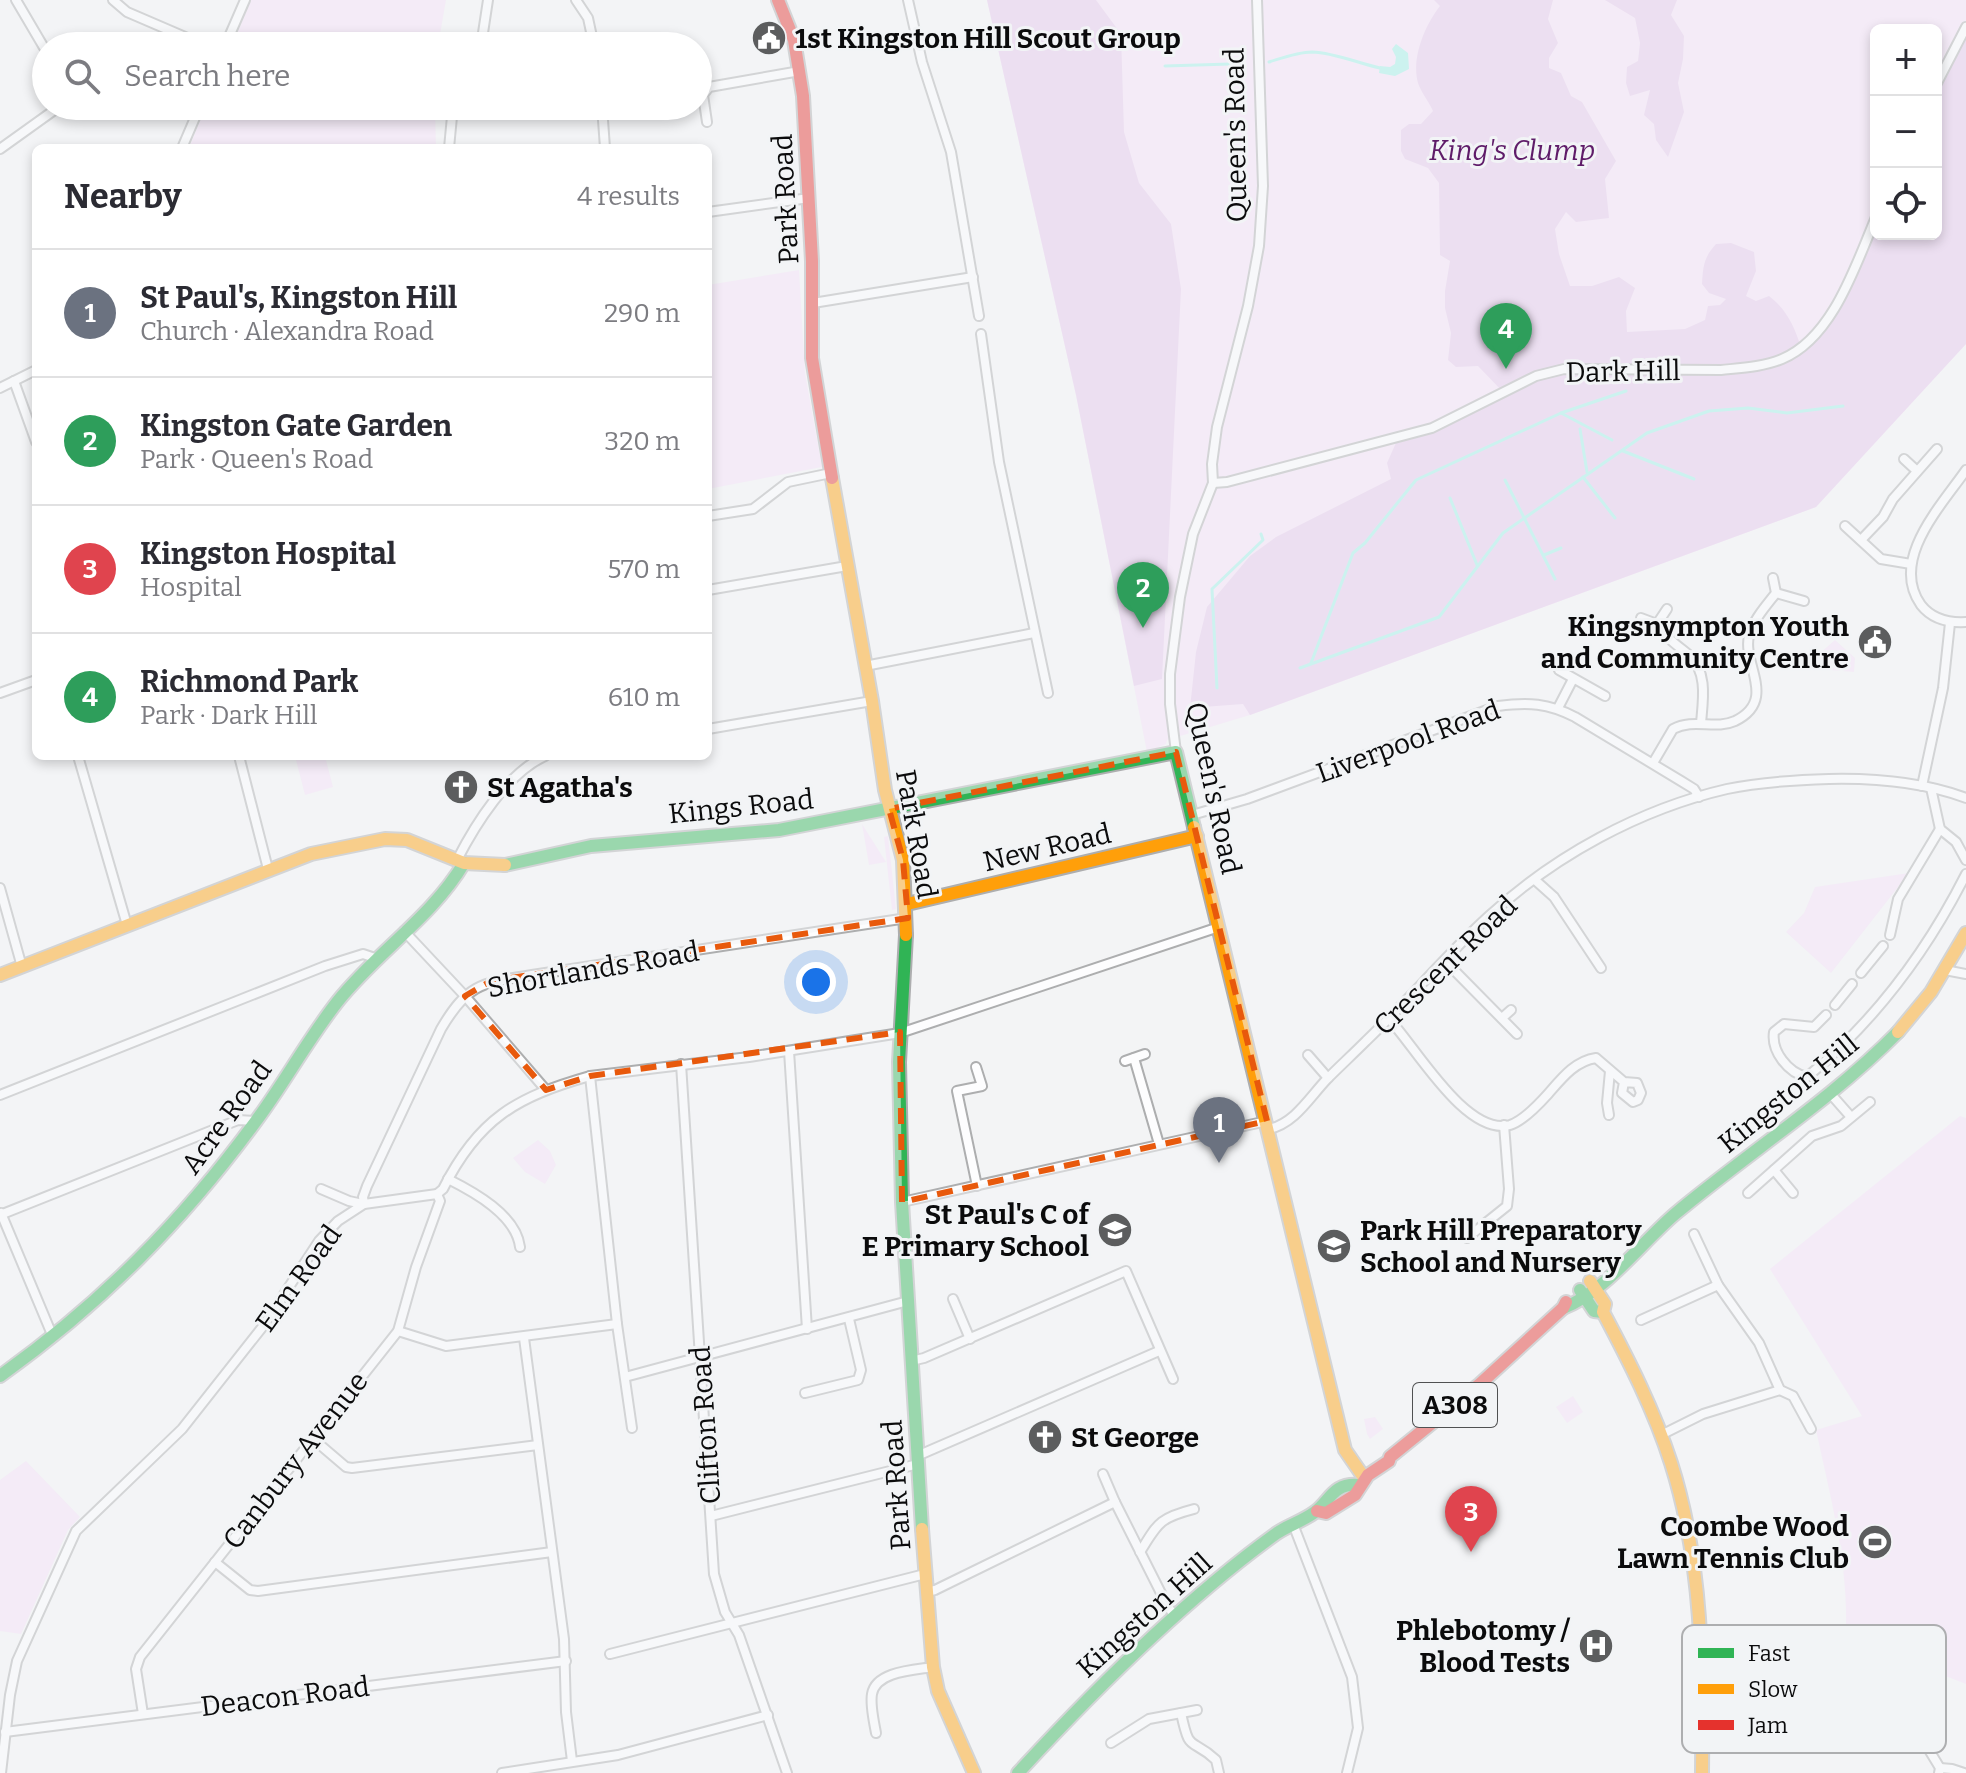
<!DOCTYPE html>
<meta charset="utf-8">
<style>
:root{--surface:#fff;--page:#f2f2f3;--text:#2b2b33;--muted:#7c7c81;--line:#e1e1e2;--accent:#111827}
body{margin:0;font-family:Bitter,serif;background:var(--page);color:var(--text)}
.controls{position:absolute;right:24px;top:24px;display:grid;overflow:hidden;border-radius:12px;box-shadow:0 4px 12px #0003}
.controls button{width:72px;height:72px;display:grid;place-items:center;padding:0;border:0;border-bottom:2px solid var(--line);background:var(--surface);color:var(--text);font:40px sans-serif}
.you{position:absolute;left:816px;top:982px;width:28px;height:28px;margin:-20px;border:6px solid #fff;border-radius:50%;background:#1a73e8;box-shadow:0 0 0 12px #1a73e833}
.badge{display:grid;place-items:center;width:52px;height:52px;border-radius:50%;background:var(--accent);color:#fff;font-size:26px;font-weight:700}
.pin{position:absolute;translate:-50% -66px;filter:drop-shadow(0 2px 4px #0008)}
.pin::after{content:'';position:absolute;top:42px;width:28px;height:24px;background:inherit;clip-path:polygon(0 0,100% 0,50% 100%)}
.list{margin:0;padding:0;list-style:none}
h2{display:flex;justify-content:space-between;align-items:center;height:104px;margin:0;padding:0 32px;font-size:34px}
h2 small{font-size:26px;font-weight:400;color:var(--muted)}
.list li{display:grid;grid-template-columns:52px 1fr auto;gap:24px;align-items:center;box-sizing:border-box;height:128px;padding:0 32px;border-top:2px solid var(--line)}
.list b{display:block;font-size:30px;white-space:nowrap}
.list p{margin:0;font-size:26px;white-space:nowrap;color:var(--muted)}
.list em{font-size:26px;font-style:normal;color:var(--muted)}
.icon{flex:none;width:44px;height:44px;fill:none;stroke:currentColor;stroke-width:2;stroke-linecap:round;stroke-linejoin:round}
.map{position:relative;flex:none;width:1966px;height:1773px;overflow:hidden}
.search{position:absolute;background:var(--surface);box-shadow:0 4px 12px #0003;left:32px;top:32px;width:680px;height:88px;display:flex;align-items:center;gap:20px;box-sizing:border-box;padding:0 28px;border-radius:44px;color:var(--muted);font-size:30px}
.panel{position:absolute;background:var(--surface);box-shadow:0 4px 12px #0003;left:32px;top:144px;width:680px;height:616px;border-radius:12px}
.map>svg:first-child{display:block}
</style>
<div class="map">
<svg width="1966" height="1773" viewBox="0 0 1966 1773">
<rect width="100%" height="100%" fill="#f3f4f5"/>
<g fill="#f5e1f8" fill-rule="evenodd">
<polygon points="251,0 446,0 438,46 232,46"/>
<path d="M987,0h979v344l-150,163 -566,208 -83,25 -1,4 -19,8 -71,-357zM1876,30h60v204h-60z"/>
<polygon points="206,106 435,106 436,148 189,148"/>
<polygon points="799,270 805,373 822,467 708,489 708,285"/>
<polygon points="1835,640 1855,658 1854,672 1830,670 1819,654"/>
<polygon points="295,756 325,756 333,787 305,795"/>
<polygon points="862,824 886,862 869,865"/>
<polygon points="888,836 896,909 892,910 884,837"/>
<polygon points="1909,873 1831,973 1786,932 1804,913 1815,887"/>
<path d="M1960,1116l6,2v566l-103,-40v-3l-18,3c6,-71 -14,-144 -29,-214l46,-14 -92,-147z"/>
<polygon points="538,1140 550,1151 556,1165 545,1184 525,1172 513,1158"/>
<polygon points="1573,1396 1583,1412 1567,1423 1556,1407"/>
<polygon points="1375,1417 1383,1429 1370,1439 1367,1434 1364,1419"/>
<polygon points="26,1461 80,1517 68,1530 21,1634 0,1631 0,1480"/>
</g>
<g fill="#e5c6eb">
<polygon points="987,0 1096,0 1121,34 1124,132 1139,183 1171,224 1181,289 1162,679 1134,686 1076,395"/>
<path d="M1434,0h119l-5,19 10,24 -9,15v10l12,5 10,23 11,6 34,59 -11,18 4,39 -33,4 -10,-10 -11,17 4,25 11,32h22l27,-9 16,11 -9,23 1,21 58,-3 20,-9 3,-14 12,-1 6,-6 -17,-6 -7,-9c1,-18 2,-27 14,-40l15,-1 23,9 2,19 -10,25 10,5 13,-5c18,14 25,30 32,51l44,-57 31,-73v17h60v-149l30,-58v317l-150,163 -566,208 -7,-11 -53,4 6,-56 11,-45 43,-51 26,-19 115,-58 -4,-16 12,-27 33,-8 72,-35 -26,-27 -22,1 -8,-7 3,-27 -6,-25v-17l5,-30 -10,-6 -1,-72 -11,-15 -23,-9 -4,-8v-21l8,-6h12l12,-13c-4,-9 -12,-19 -15,-28 -7,-25 7,-58 22,-77z"/>
<polygon points="1605,0 1677,0 1671,15 1684,36 1683,59 1678,83 1684,112 1668,157 1656,140 1654,124 1644,115 1650,90 1630,96 1626,83 1627,67 1638,61 1640,43 1635,18"/>
</g>
<polygon fill="#9df0e7" points="1396,44 1408,53 1409,69 1395,76 1379,73 1380,66 1390,67 1395,64 1396,57 1392,49"/>
<g fill="none" stroke-linecap="round" stroke-linejoin="round">
<g stroke="#9df0e7" stroke-width="3">
<path d="M1269,62c13,-4 29,-10 43,-10 24,1 45,11 68,16"/>
<polyline points="1165,66 1230,64"/>
<polyline points="1561,413 1612,440"/>
<polyline points="1580,429 1587,472"/>
<polyline points="1623,451 1694,479"/>
<polyline points="1583,477 1615,518"/>
<polyline points="1505,480 1555,579"/>
<polyline points="1450,498 1477,565"/>
<polyline points="1544,555 1561,548"/>
<polyline points="1311,663 1353,553 1365,543 1416,480 1561,413 1626,391"/>
<polyline points="1300,668 1439,617 1503,533 1647,433 1709,411 1748,408 1787,413 1843,406"/>
<polyline points="1217,688 1212,589 1263,540 1261,534"/>
</g>
<g stroke="#adaeaf" stroke-width="12">
<g id="street">
<polyline points="16,0 46,51"/>
<polyline points="113,0 127,12 206,46"/>
<polyline points="576,0 588,18 594,46"/>
<polyline points="908,0 922,62 951,152 979,316"/>
<polyline points="225,46 245,0"/>
<polyline points="481,46 488,0"/>
<polyline points="1936,85 1966,27"/>
<polyline points="602,106 605,148"/>
<polyline points="707,122 703,95 709,87 800,71"/>
<polyline points="182,148 200,106"/>
<polyline points="449,148 453,106"/>
<polyline points="0,149 60,106"/>
<polyline points="708,212 809,198"/>
<polyline points="813,303 973,277"/>
<polyline points="981,334 999,462 1048,693"/>
<polyline points="14,381 36,442"/>
<polyline points="0,388 36,370"/>
<polyline points="1904,459 1917,471"/>
<path d="M1966,470c-25,36 -77,90 -45,135 11,14 28,18 45,17"/>
<path d="M1213,483l14,-1 205,-54 104,-52 28,-7 157,1c19,-2 42,-3 61,-11 51,-21 74,-95 94,-142"/>
<polyline points="708,516 753,509 788,482 831,473"/>
<polyline points="1845,526 1881,559 1911,564"/>
<polyline points="1861,540 1883,517 1893,499 1937,449"/>
<polyline points="708,590 847,566"/>
<polyline points="1776,593 1804,601"/>
<path d="M1667,609l-10,15c9,14 20,21 32,31 19,17 14,45 12,68"/>
<polyline points="1641,618 1657,624"/>
<polyline points="1561,656 1557,665 1559,670 1605,696"/>
<polyline points="865,666 1034,633"/>
<polyline points="0,693 36,680"/>
<polyline points="1558,708 1573,679"/>
<polyline points="708,729 872,701"/>
<polyline points="1176,752 1170,704 1170,674 1180,597 1193,534 1213,483 1212,464 1217,427 1248,306 1259,246 1263,186 1257,0"/>
<polyline points="78,756 127,925"/>
<polyline points="239,756 268,869"/>
<path d="M1653,763l20,-34c21,-11 42,1 62,-8 43,-21 7,-57 14,-85 4,-16 17,-30 27,-43l-3,-15"/>
<polyline points="1922,786 1943,688 1950,623"/>
<polyline points="1931,788 1940,829 1956,842 1966,860"/>
<path d="M1192,815l55,-16 251,-93c30,-4 50,-3 77,11l106,64 13,8 5,8"/>
<path d="M457,860c18,-35 50,-87 88,-104"/>
<polyline points="1535,880 1554,897 1601,968"/>
<polyline points="0,888 22,967"/>
<polyline points="404,931 465,996 546,1090"/>
<polyline points="1890,935 1898,899 1940,829"/>
<polyline points="1445,961 1517,1034"/>
<polyline points="1945,970 1966,974"/>
<polyline points="1861,973 1883,946"/>
<polyline points="1835,1005 1852,984"/>
<path d="M1826,1015l-12,12 -30,-3 -10,8c-3,19 14,41 33,45 67,-55 120,-126 159,-203"/>
<polyline points="1502,1018 1511,1010"/>
<path d="M1389,1019c26,27 77,118 121,106 13,-4 29,-21 38,-31 14,-16 27,-33 48,-36l28,24 13,1 4,10 -3,7 -5,2 -11,-9 2,-11"/>
<polyline points="789,1051 807,1329"/>
<polyline points="1308,1055 1328,1078"/>
<polyline points="1134,1058 1159,1144"/>
<polyline points="1125,1061 1145,1054"/>
<polyline points="681,1064 714,1574 725,1612 739,1635 787,1773"/>
<polyline points="976,1067 982,1086 957,1091 977,1186"/>
<polyline points="590,1076 617,1324 632,1428"/>
<polyline points="1829,1092 1851,1117"/>
<polyline points="0,1095 325,966 363,954 375,958"/>
<polyline points="1609,1115 1607,1103 1610,1071"/>
<path d="M1269,1129c26,-6 40,-31 58,-50 13,-13 26,-25 39,-38 42,-40 80,-86 123,-125 65,-60 151,-107 238,-127 33,-7 68,-9 102,-10 45,-1 94,3 137,19"/>
<polyline points="1774,1170 1793,1193"/>
<path d="M448,1179c26,13 68,36 72,68"/>
<polyline points="321,1189 349,1201 363,1204"/>
<polyline points="1748,1193 1812,1136 1841,1126 1870,1102"/>
<polyline points="902,1202 1267,1121"/>
<path d="M364,1204l-1,-7 4,-11 74,-157c27,-46 41,-46 91,-54l375,-57"/>
<polyline points="1,1213 53,1337"/>
<polyline points="0,1215 238,1120 255,1121"/>
<polyline points="1694,1234 1718,1285 1759,1343 1780,1390 1793,1396 1811,1429"/>
<polyline points="1467,1238 1507,1206 1509,1189 1504,1125"/>
<polyline points="953,1299 970,1339"/>
<polyline points="1641,1320 1718,1285"/>
<polyline points="398,1331 446,1346 617,1324"/>
<polyline points="524,1338 564,1639 566,1712 572,1761"/>
<polyline points="911,1361 924,1358 1126,1271 1173,1379"/>
<polyline points="625,1377 908,1301"/>
<polyline points="805,1393 858,1380 861,1370 849,1319"/>
<polyline points="1661,1435 1703,1414 1780,1390"/>
<polyline points="312,1438 346,1467 352,1468 538,1445"/>
<polyline points="917,1456 1159,1351"/>
<polyline points="1103,1474 1115,1502"/>
<polyline points="711,1516 918,1464"/>
<polyline points="1293,1524 1352,1677 1358,1728 1347,1773"/>
<path d="M1140,1552c18,-29 19,-34 54,-43"/>
<polyline points="215,1562 250,1590 258,1591 552,1552"/>
<polyline points="927,1592 935,1590 1115,1502 1168,1607 1176,1617"/>
<polyline points="610,1654 925,1574"/>
<path d="M1181,1713c9,42 9,23 35,47l3,13"/>
<polyline points="143,1714 136,1669 140,1657 398,1331 416,1267 440,1201 437,1194"/>
<polyline points="5,1732 566,1661"/>
<path d="M876,1733c-2,-11 -6,-28 -4,-39 4,-23 43,-24 61,-27"/>
<polyline points="1111,1743 1149,1719 1197,1710"/>
<polyline points="1926,1745 1940,1768 1939,1773"/>
<polyline points="1940,1768 1952,1769 1964,1773"/>
<path d="M1,1773l9,-78 7,-34 59,-130 106,-102 82,-104 55,-84 19,-20 26,-17 73,-10 6,-5c35,-70 73,-92 147,-113l159,-19 151,-24 319,-106"/>
<polyline points="502,1773 618,1755 768,1715"/>
</g>
</g>
<g stroke="#adaeaf" stroke-width="16">
<g id="fast">
<polyline points="505,865 591,846 779,830 1176,752 1194,827"/>
<polyline points="906,935 899,1062 902,1202 922,1529"/>
<polyline points="1580,1290 1594,1311 1603,1312"/>
<path d="M1563,1308c41,-15 78,-65 112,-94 74,-62 155,-113 223,-182"/>
<path d="M0,1376c102,-73 182,-154 256,-255 29,-39 52,-82 82,-120 39,-49 94,-84 126,-138"/>
<path d="M1018,1773c78,-85 166,-173 259,-240 12,-8 26,-12 38,-21 15,-11 18,-29 43,-27"/>
</g>
</g>
<g stroke="#adaeaf" stroke-width="16">
<g id="slow">
<polyline points="832,478 872,701 885,790 903,860 906,935"/>
<polyline points="1194,827 1345,1450 1365,1479"/>
<polyline points="907,904 1197,836"/>
<polyline points="0,975 311,854 385,839 407,840 464,863 505,865"/>
<polyline points="1898,1032 1931,992 1966,933"/>
<path d="M1590,1281l15,23 -2,8c26,49 51,98 68,151 32,100 32,206 31,310"/>
<polyline points="922,1529 933,1667 938,1691 974,1773"/>
</g>
</g>
<g stroke="#adaeaf" stroke-width="16">
<g id="jam">
<polyline points="778,0 794,40 803,96 812,261 812,358 832,478"/>
<polyline points="1317,1511 1326,1513 1355,1495 1368,1475 1389,1461 1390,1457 1480,1384 1563,1308 1566,1302"/>
</g>
</g>
<use href="#street" stroke="#fdfdfe" stroke-width="8"/>
<use href="#fast" stroke="#30b455" stroke-width="12"/>
<use href="#slow" stroke="#ff9f0a" stroke-width="12"/>
<use href="#jam" stroke="#e5322d" stroke-width="12"/>
</g>
<path d="M0 0H1966V1773H0ZM1176,752l91,369 -365,81 -2,-170 -310,44 -44,14 -81,-94 26,-15 417,-63 -5,-58 -14,-51z" fill="#f3f4f5" fill-opacity=".55" fill-rule="evenodd"/>
<path fill="none" stroke="#e8590c" stroke-width="6" stroke-dasharray="16 10" stroke-linejoin="round" d="M1176,752l91,369 -365,81 -2,-170 -310,44 -44,14 -81,-94 26,-15 417,-63 -5,-58 -14,-51z"/>
<defs>
<g id="civic-disc" transform="scale(1.8)"><circle r="9.5" fill="#5c5d5e" stroke="#f2f4f6"/><path d="M-.6-6.5H3V-4.5H.6V-3L4-1V1h2V6H-6V1h2V-1L-.6-3ZM-1.2 2.5V6h2.4V2.5Z" fill="#fff"/></g>
<g id="church-disc" transform="scale(1.8)"><circle r="9.5" fill="#5c5d5e" stroke="#f2f4f6"/><path d="M-1.2-6h2.4v3.5h3.3v2.4h-3.3V6h-2.4V-.1h-3.3v-2.4h3.3Z" fill="#fff"/></g>
<g id="school-disc" transform="scale(1.8)"><circle r="9.5" fill="#5c5d5e" stroke="#f2f4f6"/><path d="M0-5L7-2L0 1L-7-2ZM-4 1L0 2.5L4 1V4Q0 6-4 4Z" fill="#fff"/></g>
<g id="stadium-disc" transform="scale(1.8)"><circle r="9.5" fill="#5c5d5e" stroke="#f2f4f6"/><path d="M0-5a6.5 5 0 1 0 0 10a6.5 5 0 1 0 0-10ZM-3.5-1.8h7v3.6h-7Z" fill="#fff"/></g>
<g id="hospital-disc" transform="scale(1.8)"><circle r="9.5" fill="#5c5d5e" stroke="#f2f4f6"/><path d="M-5-5h3v3.5h4V-5h3V5h-3V1.5h-4V5h-3Z" fill="#fff"/></g>
</defs>
<g fill-rule="evenodd">
<use href="#civic-disc" x="769" y="38"/>
<use href="#civic-disc" x="1875" y="642"/>
<use href="#church-disc" x="461" y="787"/>
<use href="#school-disc" x="1115" y="1230"/>
<use href="#school-disc" x="1334" y="1246"/>
<use href="#church-disc" x="1045" y="1437"/>
<use href="#stadium-disc" x="1875" y="1542"/>
<use href="#hospital-disc" x="1596" y="1646"/>
</g>
<g text-anchor="middle" stroke-width="6" stroke-linejoin="round" paint-order="stroke">
<rect fill="#f2f4f6" stroke="#505152" stroke-width="2" x="1413" y="1383" width="84" height="44" rx="6"/>
<g font-size="26" font-weight="bold" fill="#0b0b0c">
<text x="1455" y="1414">A308</text>
</g>
<g font-size="28" font-weight="bold" fill="#0b0b0c" stroke="#f2f4f6" text-anchor="start">
<text x="795" y="48">1st Kingston Hill Scout Group</text>
<text x="1849" y="636" text-anchor="end">Kingsnympton Youth<tspan x="1849" dy="32">and Community Centre</tspan></text>
<text x="487" y="797">St Agatha's</text>
<text x="1089" y="1224" text-anchor="end">St Paul's C of<tspan x="1089" dy="32">E Primary School</tspan></text>
<text x="1360" y="1240">Park Hill Preparatory<tspan x="1360" dy="32">School and Nursery</tspan></text>
<text x="1071" y="1447">St George</text>
<text x="1849" y="1536" text-anchor="end">Coombe Wood<tspan x="1849" dy="32">Lawn Tennis Club</tspan></text>
<text x="1570" y="1640" text-anchor="end">Phlebotomy /<tspan x="1570" dy="32">Blood Tests</tspan></text>
</g>
<g font-size="28" fill="#0b0b0c" stroke="#f2f4f6">
<text transform="translate(1235 135) rotate(-91)" y="10">Queen's Road</text>
<text transform="translate(785 199) rotate(-93)" y="10">Park Road</text>
<text transform="translate(1623 371) rotate(-1)" y="10">Dark Hill</text>
<text transform="translate(1408 741) rotate(-20)" y="10">Liverpool Road</text>
<text transform="translate(1214 788) rotate(78)" y="10">Queen's Road</text>
<text transform="translate(741 806) rotate(-6)" y="10">Kings Road</text>
<text transform="translate(917 834) rotate(80)" y="10">Park Road</text>
<text transform="translate(1047 847) rotate(-13)" y="10">New Road</text>
<text transform="translate(1445 965) rotate(-44)" y="10">Crescent Road</text>
<text transform="translate(593 969) rotate(-10)" y="10">Shortlands Road</text>
<text transform="translate(1788 1093) rotate(-39)" y="10">Kingston Hill</text>
<text transform="translate(226 1117) rotate(-54)" y="10">Acre Road</text>
<text transform="translate(298 1278) rotate(-54)" y="10">Elm Road</text>
<text transform="translate(705 1425) rotate(-94)" y="10">Clifton Road</text>
<text transform="translate(295 1460) rotate(-52)" y="10">Canbury Avenue</text>
<text transform="translate(896 1485) rotate(-94)" y="10">Park Road</text>
<text transform="translate(1144 1615) rotate(-42)" y="10">Kingston Hill</text>
<text transform="translate(285 1696) rotate(-7)" y="10">Deacon Road</text>
</g>
<g font-size="28" font-style="italic" fill="#5f1c69" stroke="#f2f4f6">
<text x="1512" y="160">King's Clump</text>
</g>
</g>
<rect x="1682" y="1625" width="264" height="128" rx="12" fill="#f2f4f6" stroke="#adaeb0" stroke-width="2"/>
<rect x="1698" y="1648" width="36" height="10" fill="#30b455"/>
<rect x="1698" y="1684" width="36" height="10" fill="#ff9f0a"/>
<rect x="1698" y="1720" width="36" height="10" fill="#e5322d"/>
<g font-size="22" fill="#0b0b0c">
<text x="1748" y="1661">Fast</text>
<text x="1748" y="1697">Slow</text>
<text x="1748" y="1733">Jam</text>
</g>
</svg>
<div class="controls">
<button>+</button>
<button>−</button>
<button><svg class="icon" aria-label="locate" viewBox="0 0 24 24"><circle cx="12" cy="12" r="6"/><path d="M12 2v4M12 18v4M2 12h4M18 12h4"/></svg></button>
</div>
<div class="you"></div>
<div class="pin badge" style="left:1219px;top:1163px;background:#6b7280">1</div>
<div class="pin badge" style="left:1143px;top:628px;background:#2e9e5b">2</div>
<div class="pin badge" style="left:1471px;top:1552px;background:#e0444e">3</div>
<div class="pin badge" style="left:1506px;top:369px;background:#2e9e5b">4</div>
<div class="search"><svg class="icon" aria-label="search" viewBox="0 0 24 24"><circle cx="10" cy="10" r="6"/><path d="M15 15l6 6"/></svg>Search here</div>
<section class="panel">
<h2>Nearby<small>4 results</small></h2>
<ul class="list">
<li><span class="badge" style="background:#6b7280">1</span><div><b>St Paul's, Kingston Hill</b><p>Church · Alexandra Road</p></div><em>290 m</em></li>
<li><span class="badge" style="background:#2e9e5b">2</span><div><b>Kingston Gate Garden</b><p>Park · Queen's Road</p></div><em>320 m</em></li>
<li><span class="badge" style="background:#e0444e">3</span><div><b>Kingston Hospital</b><p>Hospital</p></div><em>570 m</em></li>
<li><span class="badge" style="background:#2e9e5b">4</span><div><b>Richmond Park</b><p>Park · Dark Hill</p></div><em>610 m</em></li>
</ul>
</section>
</div>
